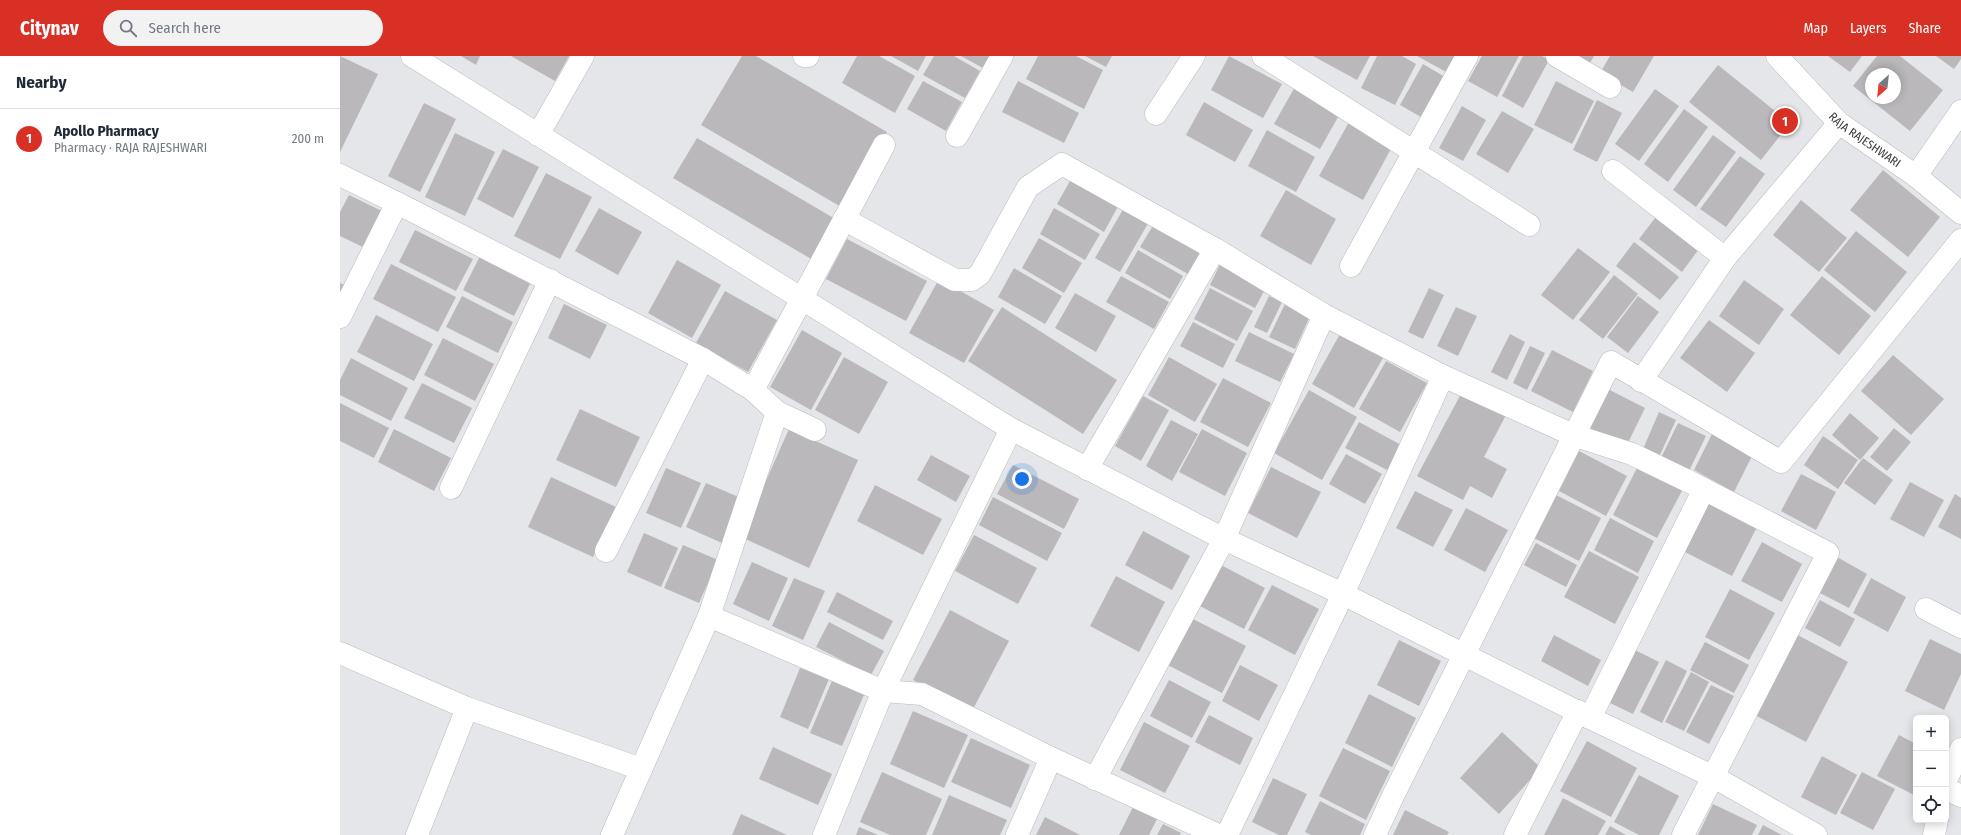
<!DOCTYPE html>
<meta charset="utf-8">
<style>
:root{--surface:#fff;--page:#f2f2f3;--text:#1f2937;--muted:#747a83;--line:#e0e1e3;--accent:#d93025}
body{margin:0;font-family:"Fira Sans Condensed",sans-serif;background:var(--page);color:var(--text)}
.controls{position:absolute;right:12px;bottom:12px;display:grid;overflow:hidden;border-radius:6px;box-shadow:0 2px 10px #0003}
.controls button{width:36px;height:36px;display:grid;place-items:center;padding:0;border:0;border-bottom:1px solid var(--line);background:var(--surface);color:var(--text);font:20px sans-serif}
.compass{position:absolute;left:1525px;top:12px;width:36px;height:36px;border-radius:50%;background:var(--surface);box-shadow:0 2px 10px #0003;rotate:207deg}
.you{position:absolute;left:682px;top:423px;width:14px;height:14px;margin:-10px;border:3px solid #fff;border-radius:50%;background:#1a73e8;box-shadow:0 0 0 6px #1a73e833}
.badge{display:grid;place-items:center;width:26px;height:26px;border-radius:50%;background:var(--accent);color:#fff;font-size:13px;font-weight:700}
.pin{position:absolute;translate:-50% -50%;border:2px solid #fff;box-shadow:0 1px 4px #0006}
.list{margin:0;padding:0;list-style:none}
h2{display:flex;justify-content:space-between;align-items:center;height:52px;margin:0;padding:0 16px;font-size:17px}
h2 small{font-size:13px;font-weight:400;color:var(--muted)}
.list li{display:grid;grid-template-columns:26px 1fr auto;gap:12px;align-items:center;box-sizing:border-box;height:60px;padding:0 16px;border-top:1px solid var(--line)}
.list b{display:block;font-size:15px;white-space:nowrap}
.list p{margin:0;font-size:13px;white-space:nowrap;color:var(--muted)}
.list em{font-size:13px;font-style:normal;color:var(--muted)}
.icon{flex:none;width:22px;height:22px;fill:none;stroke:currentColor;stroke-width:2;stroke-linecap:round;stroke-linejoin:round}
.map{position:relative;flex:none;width:1621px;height:779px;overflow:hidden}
header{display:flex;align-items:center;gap:24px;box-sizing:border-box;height:56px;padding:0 20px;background:var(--accent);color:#fff}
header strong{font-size:19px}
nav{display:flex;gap:22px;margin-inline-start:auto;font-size:14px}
.search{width:280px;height:36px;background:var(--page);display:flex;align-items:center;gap:10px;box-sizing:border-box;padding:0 14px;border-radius:22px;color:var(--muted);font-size:15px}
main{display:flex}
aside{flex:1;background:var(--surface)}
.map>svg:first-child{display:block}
</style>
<header>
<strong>Citynav</strong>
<div class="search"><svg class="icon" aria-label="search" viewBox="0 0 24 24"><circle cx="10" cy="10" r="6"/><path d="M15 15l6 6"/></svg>Search here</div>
<nav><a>Map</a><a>Layers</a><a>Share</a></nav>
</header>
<main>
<aside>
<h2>Nearby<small></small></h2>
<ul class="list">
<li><span class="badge">1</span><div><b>Apollo Pharmacy</b><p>Pharmacy · RAJA RAJESHWARI</p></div><em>200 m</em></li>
</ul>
</aside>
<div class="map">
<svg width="1621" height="779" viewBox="0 0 1621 779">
<rect width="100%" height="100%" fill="#e4e6e9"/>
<g fill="#bab8bb" fill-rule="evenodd">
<polygon points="0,0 38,18 0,96"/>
<polygon points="121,0 140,0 136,9"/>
<polygon points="171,0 229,0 215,25"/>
<polygon points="402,0 416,0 547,76 503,152 361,69"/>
<polygon points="517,0 539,0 575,20 555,57 502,27"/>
<polygon points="551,0 586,0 578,15"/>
<polygon points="594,0 614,0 640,15 625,42 583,19"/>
<polygon points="621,0 650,0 643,12"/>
<polygon points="698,0 736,0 763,14 744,53 686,23"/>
<polygon points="745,0 772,0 766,11"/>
<polygon points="889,0 942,28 923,62 871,34"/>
<polygon points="973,0 1030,0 1017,24"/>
<polygon points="1037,0 1062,0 1076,8 1055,49 1021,32"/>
<polygon points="1077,0 1117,0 1108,17"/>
<polygon points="1142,0 1179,0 1157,41 1128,25"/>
<polygon points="1183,0 1202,0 1209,4 1183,52 1162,40"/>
<polygon points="1234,0 1254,0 1249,9"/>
<polygon points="1270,0 1314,0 1293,36 1260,17"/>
<polygon points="1488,0 1522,0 1510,16"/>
<path d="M1537,0h23l43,34 -33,41 -57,-45zM1531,18h24v24h-24z"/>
<polygon points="1596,0 1621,0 1621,3 1614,13"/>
<polygon points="1083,8 1105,21 1081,61 1060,49"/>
<polygon points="1378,9 1450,67 1421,104 1349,46"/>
<polygon points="583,25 622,46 606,75 567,53"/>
<polygon points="678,25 739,57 724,87 662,56"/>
<polygon points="1216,25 1254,45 1232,88 1194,69"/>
<polygon points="956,29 1002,54 980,93 934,68"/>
<polygon points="1315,33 1339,50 1299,105 1275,88"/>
<polygon points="1257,44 1282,57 1257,106 1233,94"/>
<polygon points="864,46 913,74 895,106 846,79"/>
<polygon points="84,47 116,63 80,136 48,120"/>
<polygon points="1122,50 1146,64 1123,105 1099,92"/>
<polygon points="1344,53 1368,71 1328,126 1304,108"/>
<polygon points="1162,55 1194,73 1168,117 1136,98"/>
<polygon points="1009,66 1052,91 1023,144 979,120"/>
<polygon points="927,74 975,101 956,136 908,110"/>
<polygon points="115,77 155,96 125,160 85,141"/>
<polygon points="1373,79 1396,96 1356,151 1333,134"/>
<polygon points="357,82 497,164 473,204 333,122"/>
<polygon points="163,93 199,111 173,162 137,143"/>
<polygon points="1400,100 1425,118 1386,171 1360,153"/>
<polygon points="1543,114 1600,161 1568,201 1510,154"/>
<polygon points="206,117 252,141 220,203 174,180"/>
<polygon points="734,118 781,145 764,176 717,148"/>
<polygon points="946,134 996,163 971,209 920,180"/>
<polygon points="9,139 46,157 29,194 0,180 0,156"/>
<polygon points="1461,144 1507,182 1479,216 1433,179"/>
<polygon points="785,150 810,164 780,216 755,202"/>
<polygon points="259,152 302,176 278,219 235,195"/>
<polygon points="714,152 760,178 745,204 700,178"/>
<polygon points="1322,153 1364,186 1342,216 1299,183"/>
<polygon points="814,168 862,195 848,218 800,191"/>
<polygon points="75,174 133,203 116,235 59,206"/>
<polygon points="1516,175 1567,216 1535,256 1484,214"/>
<polygon points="699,182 742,207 724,237 682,212"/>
<polygon points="507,183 587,225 566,265 486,223"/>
<polygon points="1294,186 1339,221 1320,244 1276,210"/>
<polygon points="1238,192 1270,216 1233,264 1201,239"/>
<polygon points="798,194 843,220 830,243 785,217"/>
<polygon points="140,200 191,226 174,260 123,234"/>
<polygon points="883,202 929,226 915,252 870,229"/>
<polygon points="337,204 381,229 352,282 308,257"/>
<polygon points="51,208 116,241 98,276 33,243"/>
<polygon points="674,212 722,240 705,268 658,241"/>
<polygon points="1274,219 1298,238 1263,283 1239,264"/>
<polygon points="781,220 829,246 814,273 766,246"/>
<polygon points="1482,220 1531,260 1499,299 1450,259"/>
<polygon points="599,223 654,254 624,307 569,277"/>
<polygon points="1404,224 1444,253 1419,289 1379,260"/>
<polygon points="0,227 8,231 0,248"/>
<polygon points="870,232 913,255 897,285 854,263"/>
<polygon points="1089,232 1104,239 1083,283 1068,276"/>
<polygon points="385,235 437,264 408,316 356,287"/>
<polygon points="735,237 776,260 756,296 715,272"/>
<polygon points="122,240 173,266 158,297 106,271"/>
<polygon points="929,240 942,246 927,277 914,271"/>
<polygon points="1298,240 1319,256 1288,297 1267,281"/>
<polygon points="946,246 971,258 955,293 929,281"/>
<polygon points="224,248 267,269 250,303 208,282"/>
<polygon points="662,251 777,324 743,378 628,305"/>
<polygon points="1116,251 1137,260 1118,300 1097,290"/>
<polygon points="36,259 93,288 74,325 17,296"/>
<polygon points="1369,264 1415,297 1387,336 1340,302"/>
<polygon points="853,266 895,288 883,312 840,290"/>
<polygon points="462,274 502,297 471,354 430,331"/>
<polygon points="909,276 954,298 940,326 895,305"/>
<polygon points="1000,278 1043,302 1014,352 972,328"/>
<polygon points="1170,278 1185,286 1167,324 1151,316"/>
<polygon points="103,282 154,308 135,345 84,319"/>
<polygon points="1190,290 1205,297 1187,334 1173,327"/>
<polygon points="1212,294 1253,315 1233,356 1191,335"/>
<polygon points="1553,299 1604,343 1571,379 1521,335"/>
<polygon points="504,301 548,326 519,378 475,354"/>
<polygon points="829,301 877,328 855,366 808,339"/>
<polygon points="11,302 68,332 51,365 0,339 0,324"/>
<polygon points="1046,305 1087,327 1060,376 1019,353"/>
<polygon points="883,322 931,347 908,391 860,366"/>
<polygon points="82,327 132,352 114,387 64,362"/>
<polygon points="1262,330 1305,352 1286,391 1243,370"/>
<polygon points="969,334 1017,361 982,424 934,397"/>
<polygon points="1122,336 1166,359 1144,401 1167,413 1152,442 1130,430 1123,444 1077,420"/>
<polygon points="803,340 829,354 801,405 775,390"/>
<polygon points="0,347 49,372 34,402 0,385"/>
<polygon points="240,353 300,381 276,431 216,404"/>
<polygon points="1319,356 1336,364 1319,401 1303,393"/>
<polygon points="1510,357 1539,382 1520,404 1492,379"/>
<polygon points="831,364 858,378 832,425 806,410"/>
<polygon points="1019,366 1061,389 1047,414 1005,392"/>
<polygon points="1338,367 1366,380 1347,419 1319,406"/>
<polygon points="1554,372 1571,386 1547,415 1530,401"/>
<polygon points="54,373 111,402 94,435 38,406"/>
<polygon points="449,373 518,404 469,512 401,481"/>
<polygon points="862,373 907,397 885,440 839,416"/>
<polygon points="1372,378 1412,400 1394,436 1354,414"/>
<polygon points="1483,380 1518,404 1498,433 1464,409"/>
<polygon points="1239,395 1287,420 1266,460 1219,435"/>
<polygon points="1006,398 1042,418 1025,448 989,428"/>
<polygon points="591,399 630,420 616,446 577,424"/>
<polygon points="1523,402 1553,424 1535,449 1504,427"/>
<polygon points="1300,406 1345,429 1317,482 1273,459"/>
<polygon points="673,409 739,443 724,473 657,438"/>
<polygon points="931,411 981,436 957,482 908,457"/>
<polygon points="326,412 361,427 341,472 306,457"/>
<polygon points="1461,418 1496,436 1476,474 1441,455"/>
<polygon points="211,421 276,451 253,501 188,471"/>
<polygon points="1570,426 1604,444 1584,481 1550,463"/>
<polygon points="366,427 401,442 382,487 346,471"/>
<polygon points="535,429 602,463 583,499 517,465"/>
<polygon points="1075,435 1113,454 1093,491 1056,472"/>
<polygon points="1615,438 1621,442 1621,483 1598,471"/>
<polygon points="1216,439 1261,462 1239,505 1194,482"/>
<polygon points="653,441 722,477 707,505 639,469"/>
<polygon points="1367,444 1417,471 1392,520 1341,494"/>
<polygon points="1126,452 1168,474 1145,516 1104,494"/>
<polygon points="1270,462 1314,485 1298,517 1254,494"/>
<polygon points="803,475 850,500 832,534 785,509"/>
<polygon points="304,477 338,492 321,531 287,516"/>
<polygon points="634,479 697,512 678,548 615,515"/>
<polygon points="1422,486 1462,508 1442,546 1401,525"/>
<polygon points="1196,487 1237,509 1226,531 1184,509"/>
<polygon points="343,489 378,504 359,547 324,532"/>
<polygon points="1249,495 1299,521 1275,568 1224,541"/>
<polygon points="1497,501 1527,518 1509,552 1478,536"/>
<polygon points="412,506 448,522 429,565 393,548"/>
<polygon points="879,508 925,532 904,573 858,549"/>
<polygon points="776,520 825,546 799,596 750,570"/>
<polygon points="454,522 485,535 463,584 432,570"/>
<polygon points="1531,522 1566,541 1548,576 1513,557"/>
<polygon points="932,529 979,553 955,599 908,574"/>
<polygon points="1390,533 1435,557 1409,604 1365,581"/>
<polygon points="497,536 553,565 543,584 487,556"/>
<polygon points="1480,544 1515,563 1500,591 1465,572"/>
<polygon points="610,554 669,585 632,655 573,624"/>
<polygon points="845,559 906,590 882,637 820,605"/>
<polygon points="489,566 544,595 531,619 476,591"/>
<polygon points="1454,577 1508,606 1466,686 1411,657"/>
<polygon points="1214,579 1261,604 1248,630 1201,605"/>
<polygon points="1590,583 1621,598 1621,618 1604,654 1565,635"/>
<polygon points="1059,584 1101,605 1079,650 1037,629"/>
<polygon points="1365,586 1409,609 1394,637 1350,614"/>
<polygon points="1293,593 1319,606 1293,658 1266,645"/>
<polygon points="1326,604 1347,615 1322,667 1300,656"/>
<polygon points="900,609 938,629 919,665 882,645"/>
<polygon points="460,612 489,623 468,673 440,661"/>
<polygon points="1351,616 1369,626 1344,675 1325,666"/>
<polygon points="494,620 526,634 502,690 470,677"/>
<polygon points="829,624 871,646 852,682 810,660"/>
<polygon points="1371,629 1394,640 1369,688 1346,676"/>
<polygon points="1029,638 1076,662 1052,711 1005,687"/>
<polygon points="573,655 628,679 604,732 550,708"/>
<polygon points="869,659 913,682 900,709 855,686"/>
<polygon points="804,666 850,690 825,737 780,714"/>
<polygon points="1162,676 1201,712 1159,758 1120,722"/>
<polygon points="1559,679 1576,688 1576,740 1537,720"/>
<polygon points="631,682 690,709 671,752 611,726"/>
<polygon points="1247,685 1297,712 1271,761 1220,735"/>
<polygon points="433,691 492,718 478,749 419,723"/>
<polygon points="1003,692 1050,715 1026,764 979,740"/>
<polygon points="1482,700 1517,719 1496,759 1461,741"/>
<polygon points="542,716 602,743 586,779 550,779 520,766"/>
<polygon points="1522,716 1555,733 1533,774 1500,757"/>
<polygon points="1299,719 1339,740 1319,779 1299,779 1274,766"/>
<polygon points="933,722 967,738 947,779 939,779 912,766"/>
<polygon points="609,739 667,764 660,779 592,779"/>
<polygon points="1223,742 1266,765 1258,779 1204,779"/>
<polygon points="980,745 1025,768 1020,779 971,779 965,776"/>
<polygon points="1373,748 1417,769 1412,779 1358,779"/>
<polygon points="794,749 818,761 809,779 779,779"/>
<polygon points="1065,754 1109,776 1107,779 1053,779"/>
<polygon points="401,758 447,779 392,779"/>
<polygon points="705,761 740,779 696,779"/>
<polygon points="823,768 841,777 840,779 817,779"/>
<polygon points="1423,769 1442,779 1418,779"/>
<polygon points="1270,770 1286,779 1265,779"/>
<polygon points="519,771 538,779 516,779"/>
</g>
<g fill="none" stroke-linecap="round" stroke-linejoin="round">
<g stroke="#b9bbbe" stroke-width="23">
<g id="minor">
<polyline points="72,0 671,373 884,483 1003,538 1250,662 1374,721 1476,779"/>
<polyline points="464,0 468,0"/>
<polyline points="923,0 1189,169"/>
<polyline points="1217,0 1270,31"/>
<path id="s1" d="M1437,0l62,67 77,53 45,37"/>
<polyline points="816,58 854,0"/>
<polyline points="198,79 243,0"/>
<polyline points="617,80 662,0"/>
<polyline points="1273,115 1385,202"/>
<polyline points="0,119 57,147"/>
<polyline points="1576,120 1621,55"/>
<polyline points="504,163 615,224 632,224 640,218 688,131 722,108 875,193 984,259 1103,320 1233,379 1292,398 1354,428 1488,497 1343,779"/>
<polyline points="1011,210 1127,0"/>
<polyline points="0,261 57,147 363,303 413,334"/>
<polyline points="1301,325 1385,202 1499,67"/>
<polyline points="437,356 475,374"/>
<polyline points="747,413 875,193"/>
<polyline points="111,432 210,224"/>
<polyline points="266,495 363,303"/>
<polyline points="1586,553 1621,571"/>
<polyline points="369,560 543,635 582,638 711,702 878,779"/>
<polyline points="0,597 127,652 301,713"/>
<polyline points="1250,662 1364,433"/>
<polyline points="755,723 884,483 984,259"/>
<polyline points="1606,724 1621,693"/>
<polyline points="1606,733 1621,740"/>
<polyline points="77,779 127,652"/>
<polyline points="272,779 369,560 437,356 413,334 544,89"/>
<polyline points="484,779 543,635 671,373"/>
<polyline points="677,779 711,702"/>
<polyline points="887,779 1003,538 1103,320"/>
<polyline points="1035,779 1053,740 1271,306 1441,406 1621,184"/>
<polyline points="1175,779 1238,655"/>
<polyline points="1594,779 1597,764"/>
</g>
</g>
<use href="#minor" stroke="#fff" stroke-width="22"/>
</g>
<g text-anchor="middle" stroke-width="3" stroke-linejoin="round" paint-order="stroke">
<g font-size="12" fill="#3c3c3e" stroke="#fff">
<text dy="4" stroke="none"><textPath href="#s1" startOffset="122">RAJA RAJESHWARI</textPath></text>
</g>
</g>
</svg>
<div class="controls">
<button>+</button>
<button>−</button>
<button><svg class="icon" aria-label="locate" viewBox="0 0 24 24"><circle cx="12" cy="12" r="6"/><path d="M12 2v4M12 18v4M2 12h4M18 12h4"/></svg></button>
</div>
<svg class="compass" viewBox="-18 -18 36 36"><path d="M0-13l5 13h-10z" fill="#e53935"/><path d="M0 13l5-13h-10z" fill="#747a83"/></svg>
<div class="you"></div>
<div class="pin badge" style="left:1445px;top:65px">1</div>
</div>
</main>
